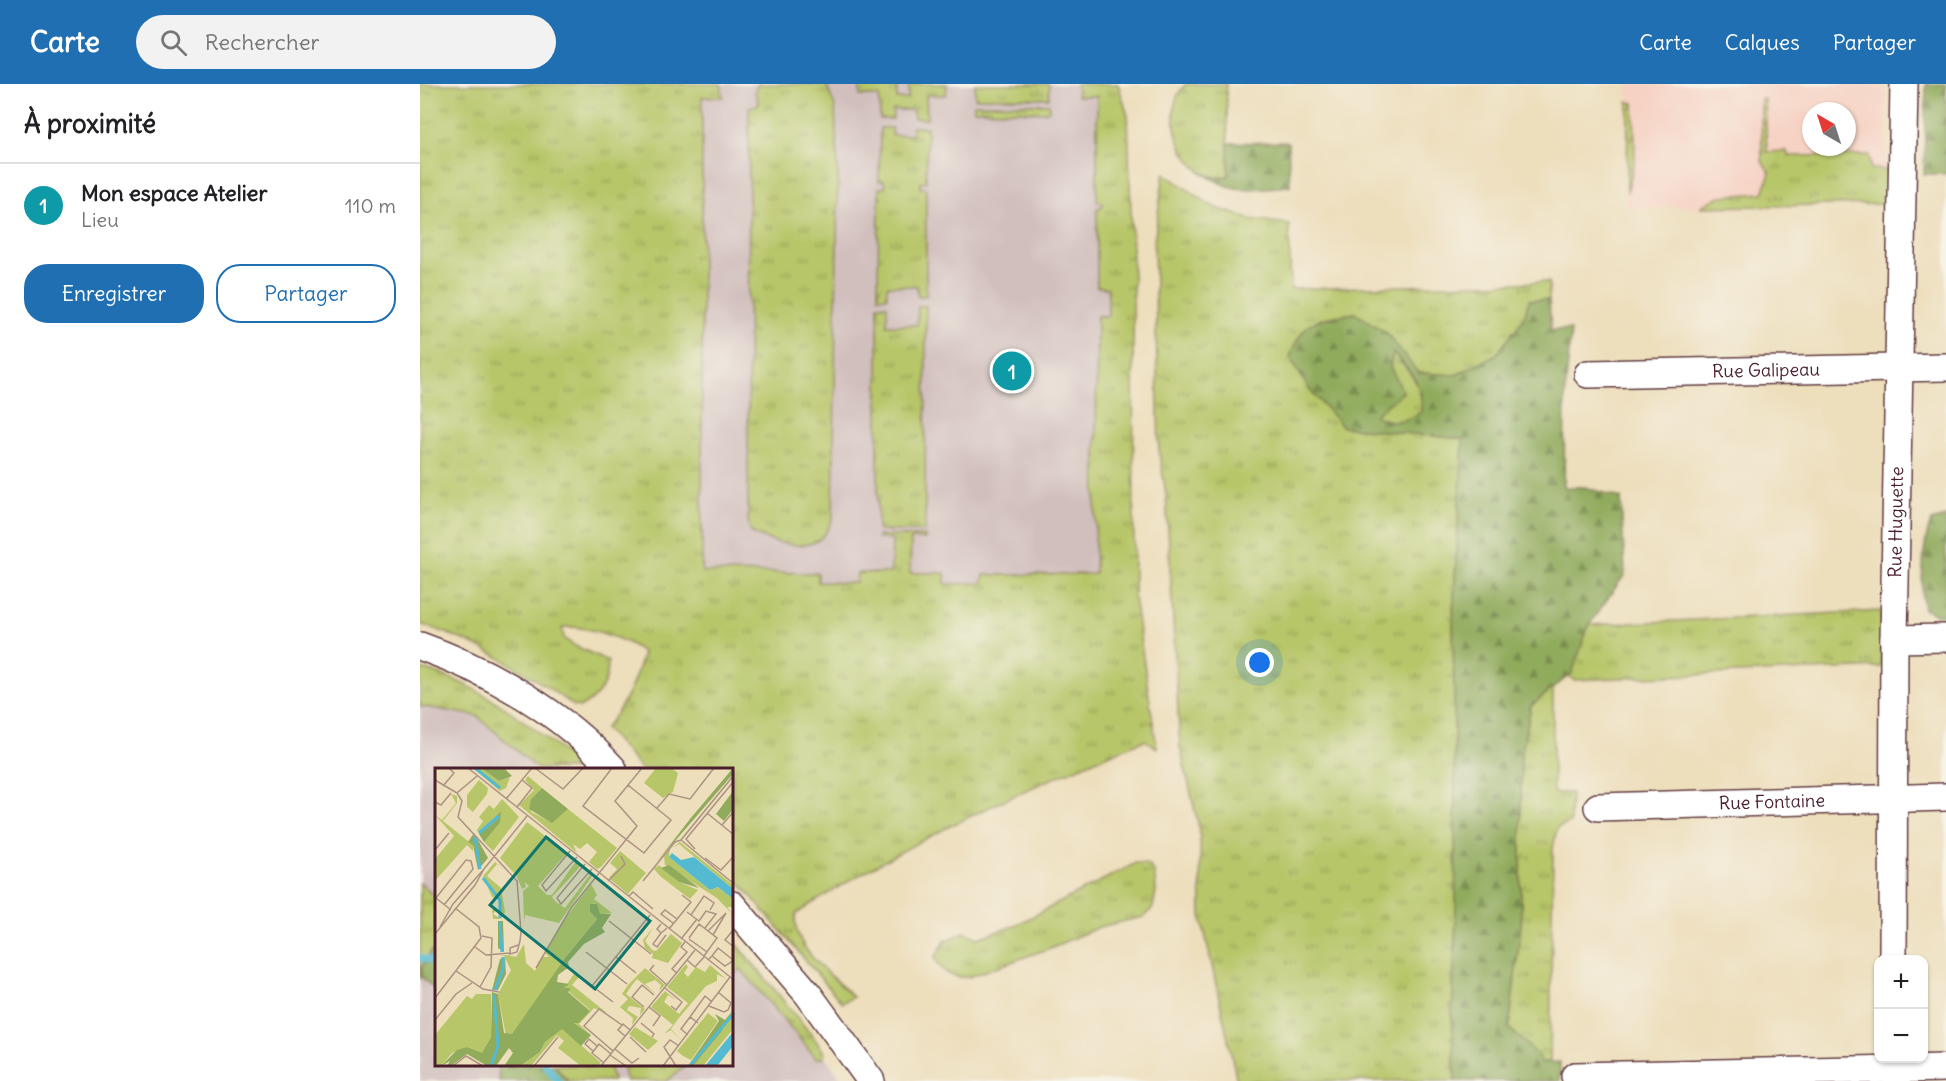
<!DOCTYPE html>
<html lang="fr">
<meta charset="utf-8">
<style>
:root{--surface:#fff;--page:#f2f2f2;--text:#202124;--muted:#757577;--line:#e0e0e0;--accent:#1f6fb2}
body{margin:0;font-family:Delius,sans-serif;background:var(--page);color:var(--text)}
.controls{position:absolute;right:18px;bottom:18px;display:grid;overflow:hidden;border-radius:12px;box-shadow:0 2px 4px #0004}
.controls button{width:54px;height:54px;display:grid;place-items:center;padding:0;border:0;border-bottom:2px solid var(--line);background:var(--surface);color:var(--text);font:30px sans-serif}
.compass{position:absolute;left:1382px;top:18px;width:54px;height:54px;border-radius:50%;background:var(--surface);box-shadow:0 2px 4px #0004;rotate:321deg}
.you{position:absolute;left:840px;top:579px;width:21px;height:21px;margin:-15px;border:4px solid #fff;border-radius:50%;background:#1a73e8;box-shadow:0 0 0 9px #1a73e833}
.badge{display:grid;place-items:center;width:39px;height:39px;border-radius:50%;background:var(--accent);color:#fff;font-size:20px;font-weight:700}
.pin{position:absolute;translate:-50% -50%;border:3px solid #fff;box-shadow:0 2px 6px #0006}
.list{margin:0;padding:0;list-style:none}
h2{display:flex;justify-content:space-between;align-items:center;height:78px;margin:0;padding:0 24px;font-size:26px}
h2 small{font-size:20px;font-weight:400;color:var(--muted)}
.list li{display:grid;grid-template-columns:39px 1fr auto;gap:18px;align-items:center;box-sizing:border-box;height:84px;padding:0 24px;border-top:2px solid var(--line)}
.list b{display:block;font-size:22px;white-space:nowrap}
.list p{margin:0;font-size:20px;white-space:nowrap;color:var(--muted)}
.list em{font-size:20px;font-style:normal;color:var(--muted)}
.actions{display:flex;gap:12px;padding:18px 24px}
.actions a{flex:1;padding:14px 0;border:2px solid var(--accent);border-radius:24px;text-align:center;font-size:21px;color:var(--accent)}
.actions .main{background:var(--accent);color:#fff}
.icon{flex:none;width:33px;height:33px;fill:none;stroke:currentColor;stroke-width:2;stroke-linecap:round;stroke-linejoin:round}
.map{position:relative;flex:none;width:1526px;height:997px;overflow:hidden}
header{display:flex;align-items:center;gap:36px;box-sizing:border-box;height:84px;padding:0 30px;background:var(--accent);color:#fff}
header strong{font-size:28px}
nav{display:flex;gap:33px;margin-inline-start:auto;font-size:21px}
.search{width:420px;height:54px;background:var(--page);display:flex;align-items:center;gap:15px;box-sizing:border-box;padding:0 21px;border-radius:33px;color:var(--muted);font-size:22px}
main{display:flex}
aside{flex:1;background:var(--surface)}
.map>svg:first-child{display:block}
</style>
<header>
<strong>Carte</strong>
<div class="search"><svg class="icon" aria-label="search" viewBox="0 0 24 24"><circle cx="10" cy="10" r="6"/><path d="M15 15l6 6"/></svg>Rechercher</div>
<nav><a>Carte</a><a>Calques</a><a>Partager</a></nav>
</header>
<main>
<aside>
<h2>À proximité<small></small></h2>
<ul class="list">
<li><span class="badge" style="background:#0f9aa8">1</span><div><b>Mon espace Atelier</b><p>Lieu</p></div><em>110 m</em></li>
</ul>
<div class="actions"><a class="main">Enregistrer</a><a>Partager</a></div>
</aside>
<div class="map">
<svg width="1526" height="997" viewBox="0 0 1526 997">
<defs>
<pattern id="grass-tufts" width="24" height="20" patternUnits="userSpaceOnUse" patternTransform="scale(1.5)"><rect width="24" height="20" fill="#b7c669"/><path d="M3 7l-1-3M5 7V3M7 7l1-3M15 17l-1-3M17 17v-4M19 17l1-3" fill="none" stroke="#97a057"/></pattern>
<pattern id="forest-firs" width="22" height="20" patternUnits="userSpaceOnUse" patternTransform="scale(1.5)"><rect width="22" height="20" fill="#91ab5d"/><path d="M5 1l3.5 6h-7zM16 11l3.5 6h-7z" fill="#788b4d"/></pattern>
</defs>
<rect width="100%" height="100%" fill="#f7f3e8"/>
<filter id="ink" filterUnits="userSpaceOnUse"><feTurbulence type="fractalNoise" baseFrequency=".0167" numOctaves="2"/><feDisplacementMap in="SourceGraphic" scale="12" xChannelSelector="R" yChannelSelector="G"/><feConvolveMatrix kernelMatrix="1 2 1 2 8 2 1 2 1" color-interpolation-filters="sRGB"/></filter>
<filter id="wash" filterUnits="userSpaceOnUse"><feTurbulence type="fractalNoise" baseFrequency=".008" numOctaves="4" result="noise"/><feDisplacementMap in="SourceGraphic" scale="24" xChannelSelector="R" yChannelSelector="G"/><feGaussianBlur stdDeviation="1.35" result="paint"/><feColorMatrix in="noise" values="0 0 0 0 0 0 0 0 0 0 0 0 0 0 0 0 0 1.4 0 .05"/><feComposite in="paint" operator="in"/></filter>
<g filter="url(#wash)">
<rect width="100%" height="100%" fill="#eddebc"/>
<path fill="#f6d2c3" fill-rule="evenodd" d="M1208,0h258l1,120 -261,4zM1391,27h36v36h-36z"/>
<g fill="#d1bfbd">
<polygon points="272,0 698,0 708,32 713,194 714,514 270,513"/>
<polygon points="0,585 30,595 79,620 127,654 163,685 16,685 16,980 312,980 312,854 359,909 423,997 0,997"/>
</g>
<g fill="url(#grass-tufts)" stroke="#80724a" stroke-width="1.5">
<path d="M0,0h301l2,13h-21v475l116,1v9l38,1 1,-10h34l1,-34h-14v-3h47v3h-14l-1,34h35v11l38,-1 1,-8 111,-1 2,-258h11v-28l-11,-1v-79l5,-1 1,-5 -6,-1v-105h-20l-1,-12h42l10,32 5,162 1,320 23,150 -12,-8c-121,48 -240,103 -349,174 -6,33 36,61 57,83l-11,6 -110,-129v-105h-91l-36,-41c20,-23 30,-46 38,-75 -13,-13 -63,-30 -81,-25l2,10 9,7 35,16c0,23 -8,35 -27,46l-7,-1c-47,-35 -97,-65 -154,-82z"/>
<path d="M338,0h68l9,23 3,65 -5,346c-3,8 -8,19 -16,23 -19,10 -50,0 -66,-9l-3,-9 1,-415 10,-4 -4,-13z"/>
<polygon points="440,0 477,0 477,15 488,15 489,0 527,0 526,11 506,11 507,35 494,34 493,26 473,26 473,35 460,35 459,12 440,12"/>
<rect x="555" y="0" width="74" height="14"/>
<path d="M766,0h40l3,92c-4,1 -10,2 -14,1 -29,-3 -48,-52 -39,-77 1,-6 6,-11 10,-16z"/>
<polygon points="1341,15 1345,15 1347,68 1367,67 1368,72 1449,71 1451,85 1467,86 1467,120 1280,123 1300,112 1343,109 1350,89 1342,77"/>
<polygon points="1208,18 1214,19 1215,76 1207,108"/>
<polygon points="554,20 629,20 629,26 625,28 554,26"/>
<polygon points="492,43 507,43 506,98 501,98 500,104 506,104 506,212 498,212 497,202 467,202 467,213 458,213 459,104 465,104 464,97 459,97 460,44 472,44 472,51 492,51"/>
<path d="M744,89l48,33 37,13 40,5 2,65 258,-7v18h-20l-5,18 -27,36 -41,21 -38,-2 -31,-40 -32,-20c-39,7 -50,4 -65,44l53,70 120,12 -10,174 3,304 -4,98 3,66h-218l-36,-166 -1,-83 -20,-85 -14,-253 -7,-42 -5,-210z"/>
<polygon points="458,221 467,221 467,241 497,241 498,222 506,222 505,447 458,447"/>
<path d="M973,269c16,20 32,32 28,59 -16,10 -29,13 -46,3l28,-23 -13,-25z"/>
<polygon points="1461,527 1461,583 1153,596 1149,591 1169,541"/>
<path d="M0,585c59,12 119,62 163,100h-45l-61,-53 -57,-10z"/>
<polygon points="1133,604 1133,709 1151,709 1150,739 1137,744 1133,764 1130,978 1120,979 1089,945 1101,841 1101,672 1111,622"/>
<path d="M716,779l13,2 5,7 2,18 -3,18 -10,9 -44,10 -49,21 -81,29c-17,1 -27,-4 -34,-19l10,-17 19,-9 14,6 36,-12z"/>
<polygon points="0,799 16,814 16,868 11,867 2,883 2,893 0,894"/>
<polygon points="312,854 394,954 405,969 403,974 396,974 321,885 312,891"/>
<polygon points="135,981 189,981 193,997 148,997"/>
<polygon points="202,981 202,980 266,981 247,997 206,997"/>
</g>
<g fill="url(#forest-firs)" stroke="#6e6544" stroke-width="1.5" fill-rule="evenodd">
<polygon points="1506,0 1526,0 1526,90 1504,90"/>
<path d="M868,58l2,44c-42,3 -56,10 -92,-16l15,8 16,-2 -1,-33z"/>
<path d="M1109,216h20l2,30h20l-6,63 -1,94h21l36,11 4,76 -36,51 -17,48 -41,33 -10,50v169l-12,103 31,29v6l20,-1v19h-105l-3,-66 4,-98 -3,-304 10,-174 -120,-12 -35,-39 -18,-31c15,-40 25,-37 65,-44l32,20 31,40 38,2 41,-21 27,-36zM973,269c17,17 32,34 28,59 -15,10 -30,14 -46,3l28,-23 -13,-25z"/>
<path d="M1526,433v97l-8,1 -14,-6c-4,-19 -1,-73 8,-88z"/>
<polygon points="12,867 16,868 16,907 2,893 2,883"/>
<polygon points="78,981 134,981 148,997 79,997"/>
</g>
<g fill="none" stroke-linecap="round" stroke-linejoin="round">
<g stroke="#53bad1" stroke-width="7">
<polyline points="0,874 16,878"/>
<polyline points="125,980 138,997"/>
</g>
</g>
</g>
<g filter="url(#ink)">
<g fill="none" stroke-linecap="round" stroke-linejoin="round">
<g stroke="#623c41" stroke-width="30">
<g id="minor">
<path id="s1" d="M1168,290l358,-7"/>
<polyline points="1474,555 1526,554"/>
<path d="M0,562c70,25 143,67 193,123"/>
<path id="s2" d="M1178,723l348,-10"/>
<polyline points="312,821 388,910 451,997"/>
<path id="s3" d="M1473,876l1,-321 10,-555"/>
<polyline points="1155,992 1526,984"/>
</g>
</g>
<use href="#minor" stroke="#fff" stroke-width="27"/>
</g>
</g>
<g text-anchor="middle" stroke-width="4.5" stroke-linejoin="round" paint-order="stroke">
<g font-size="18" fill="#4a1f2b" stroke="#f7f3e8">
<text dy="6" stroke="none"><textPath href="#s1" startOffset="178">Rue Galipeau</textPath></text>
<text dy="6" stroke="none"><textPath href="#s3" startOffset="438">Rue Huguette</textPath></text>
<text dy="6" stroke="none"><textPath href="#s2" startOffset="174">Rue Fontaine</textPath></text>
</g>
</g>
<g transform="translate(15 684)">
<rect width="298" height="298" fill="#eddebc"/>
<path d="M38,0h8l18,13 11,-4 -4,11 -6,3zM93,8l14,12 -11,11v13l18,9 19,-12 49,39 -16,19 -4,2 -8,-7 8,-10 -10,-9 -7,6 -7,-5 4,9 -58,-48 15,-15 -9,-10zM44,12l9,8 -1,6 -14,18 -6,-5v-12zM16,26l6,2v7l-14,18 30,24v6l-6,-6 -32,36v-22l19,-23 -19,-21 7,5 14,-17zM67,31l17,18 -26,34 -9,-9 17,-30 -22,22 -2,-4 6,-9 -4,-4 10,-12 5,4zM92,54l40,31 -29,33 9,9h5l24,-34 6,3 -14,16 -3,-2 3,2 -16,17 4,5 9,6 26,-35 2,2 -34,48 -34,-8 -1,8 -1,-32 6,-5 -4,-4 1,5 -4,2 -6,-14 -16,-17zM245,74l53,43v4l-54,-45 -7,4zM235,81l-1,8 41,33 8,-3 15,12v8h-6l6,8 -16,-17 -52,-33 -1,-8zM185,83l26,22 -18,21 -19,-16 8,-9 -7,-6zM60,94l15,12 -13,-10 -10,12 14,12 4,24 -2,4 -2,3h-8l-1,-9h4l-3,4 8,5v-19l-9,-3 -9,-21zM224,97l20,17 19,8 -8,9 -30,-23 -6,-7zM156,116l6,11 -3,4 18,14 -18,2 4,-7 -4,-5 -4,9 7,7 -32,39 -36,56 -17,20 -6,2 -8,-42 13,-24 -7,-14h-5l9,-1 8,2 8,-13 2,19 9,8 7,-14h7l-4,-4 16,-29zM218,160l-8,13 7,9 4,1 15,-17 11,9 -14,20 -16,-5 1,-4 -8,-6 -2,-8zM251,196l2,3 -4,6 4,4 8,-10 9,5 5,-7 16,14 -9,-5v7l-11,5 -28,33 -7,10 10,11 -10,-10 -7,4 9,-9 -22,-18 14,-16 11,9 -8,-5 -4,7 15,12 9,-11 -21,-16zM210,200l20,17 -6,6 2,-6 -6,-5 -10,4 12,11 -20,-16 -5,6 -6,9 19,15 -5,6 1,-7 -12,-2 -2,4 11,7 -6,8 1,-7 -13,-11 -4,4 12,-12 -6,-5 6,-9zM139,206l5,3 -7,8 35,28 -13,-5 -15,16 12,11 -17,-12h5l11,-13 -22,-19 3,-3h-7zM41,226h15v43l-9,17 -15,-7 -15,6 -11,13h-6v-31l32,-39 5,3zM273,245l10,8 -27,39 -8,-4 -6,-5zM298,247v14l-30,37h-10zM200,259l23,14 -10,9 -19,-16zM127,260l39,35 -3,3h-17l-23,-18 6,-7 -7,-6 -26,31h-11l20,-14 5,-10z" fill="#b7c669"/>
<path d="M46,0h23l8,8 -13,5zM298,0v6l-77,89 34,-44zM107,20l26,21 -16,14 -23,-14 2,-10zM298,23v18l-9,12 -8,-7zM66,43l-1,11 -16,20 -5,-8zM39,65l14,25 -10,12 -5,-25 -5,-3zM234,97l30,23 -20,-6 -18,-14zM155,136h7l3,10h11l-9,14 3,4 -21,12 -16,18 1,5 -11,8 -1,7 12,2 -5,4h7l-3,4 22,19 -11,12h-5l17,12 -10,11 -19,-17 -17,13 -5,10 -20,14h-16l9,-13 -4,-5 -13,18h-9l-20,-12 -16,12h-4l3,-5 -9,5 16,-16 10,-3 15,6 9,-16 1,-45 6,2 6,39 8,1 53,-76 32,-39 -7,-7zM63,153h5l1,31 -6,-4zM70,190l1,16 -8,16h-6l8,-31zM298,242l-12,22 -28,34h-5l31,-45 -4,-7 10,6z" fill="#91ab5d"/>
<path d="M221,0h15l7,5 -5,19 -10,6 -19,-15z" fill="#b7c669"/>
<path d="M237,85l9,7 13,-3 39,32v10l-15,-12 -8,3 -41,-33zM298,264v14l-16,20h-12z" fill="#53bad1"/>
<path fill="none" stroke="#53bad1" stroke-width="3" d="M40,0l25,20M44,65l20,-17M40,69l5,32M48,110l17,22v18M65,154l2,30M60,222l8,-21v-12M56,298l7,-20 -4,-51M255,298l44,-53"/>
<path fill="none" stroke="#ac9282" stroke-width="1.5" d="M33,0l266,212M100,0l28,21 20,-21M177,0l-29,38 61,47 27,-33 -43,-35M299,7l-53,65 53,44M42,8l-20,17 5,8 -4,16 59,64 4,51 -1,9 -3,11 -7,2v-6l8,-3M0,12l22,13M8,18l11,-13 -5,-5M71,31l26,-31M0,34l6,3 10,-12M82,39l15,-19 -10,-8M222,40l12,-14 21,5 24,-31M272,45l27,22M287,57l12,-14M260,81l-9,-10 48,-58M0,82l14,-17M135,83l-28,34 4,6 31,-34M270,90l16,12 13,-14M150,96l-28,34 4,6 31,-35M49,101l43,-53M173,113l17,-17 -4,-8M208,113l32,-39 6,-2M194,128l4,-4 20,17M1,130l30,-38 5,1 2,8 -29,36M1,130l15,12M252,144l4,3 13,-19 10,7 -4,7M256,147l8,6 7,-10 10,3 -11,14M174,153l42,33M238,155l-12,-9 4,-4 12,9M226,156l-4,5 4,4 6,-5M234,161l22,-27 -9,-7M299,161l-9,11 9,7M273,163l18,-18 -13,22M226,165l-8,11 4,3 9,-12M0,166l40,-49 9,-16 -31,35 -13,23M254,170l10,-14 18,14 -13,18M246,171l16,-20M254,171l18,13M40,179l11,8 24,-2M151,184l41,32M277,188l6,-8 14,11M181,189l20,16M252,192l8,7 9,-10M273,192l4,-4 13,10 9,-6M219,197l-4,5 17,15M101,200l35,-60 66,-82 -22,-25 27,-33M135,201l43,33M21,203l27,18 16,3M242,205l-5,-4 15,-17 -6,-5 4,-5M157,218l58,-71M45,219l11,-20 1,-29 -10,-2M230,220l17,14 -6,8 -5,-4M0,230l46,-60 -2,-11 -24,-19M274,238l15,6 4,-2 3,-7 -13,-11M209,239l-12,-10 10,-12 12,10M214,239l11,9 -7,10M255,249l15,-21 7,6M0,252l21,-26 16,-11M206,255l13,11 -2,3M253,267l-7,-6 9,-12 8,6M190,268l-7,-6 5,-6 7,6M195,269l16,15M180,281l17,14 7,-5M158,283l-8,-7 4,-5 8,7M178,283l-29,-25 15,-17 23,16M175,287l16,11M169,295l-12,-10 7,-9 12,10M18,298l13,-10 17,10M99,298l24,-29M166,298l94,-116M228,298l67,-89M241,298l-12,-19 6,-7 9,6"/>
<path fill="#0f766e" fill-opacity="0.15" stroke="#0f766e" stroke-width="3" d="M111,69l104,84 -55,68 -105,-84z"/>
<rect width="298" height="298" fill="none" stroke="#4a1f2b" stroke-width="3"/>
</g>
</svg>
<div class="controls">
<button>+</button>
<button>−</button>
</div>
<svg class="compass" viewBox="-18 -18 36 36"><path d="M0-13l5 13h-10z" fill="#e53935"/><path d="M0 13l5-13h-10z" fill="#757577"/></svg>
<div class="you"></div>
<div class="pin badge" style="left:592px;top:287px;background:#0f9aa8">1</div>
</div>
</main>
